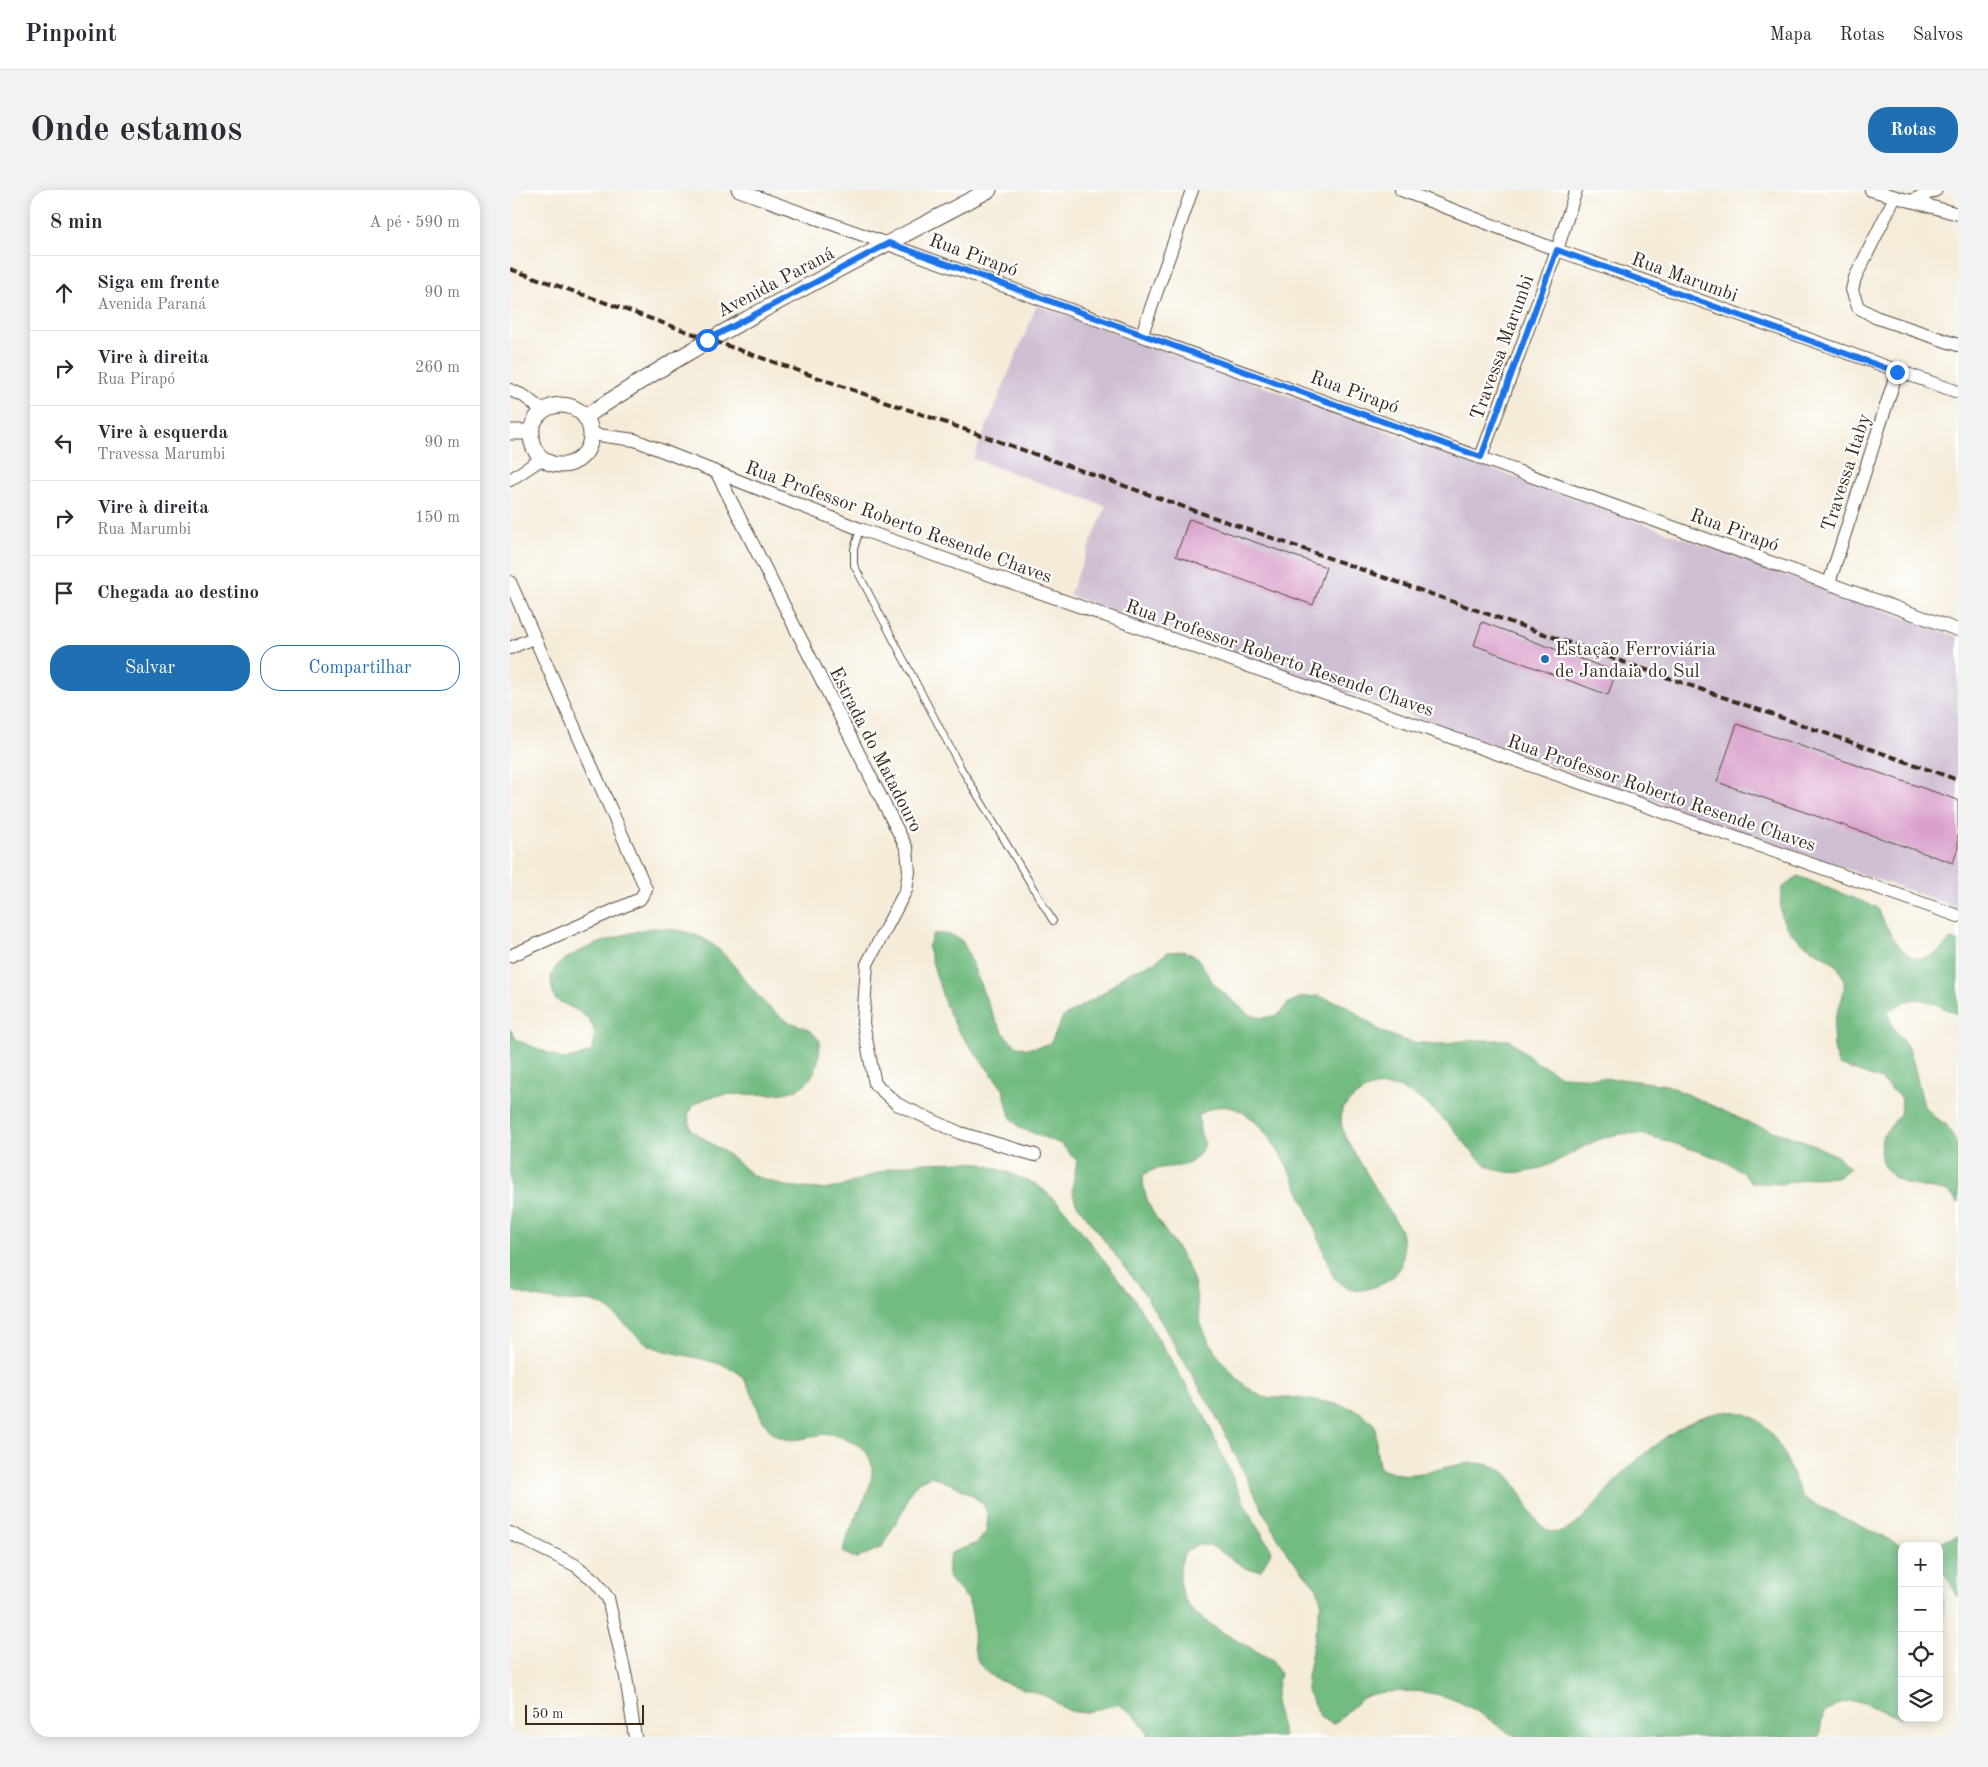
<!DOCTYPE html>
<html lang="pt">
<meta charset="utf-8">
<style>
:root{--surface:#fff;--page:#f2f2f3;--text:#2b2b33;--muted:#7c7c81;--line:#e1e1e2;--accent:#1f6fb2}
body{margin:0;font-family:"Old Standard TT",serif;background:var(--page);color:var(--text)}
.controls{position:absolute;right:15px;bottom:15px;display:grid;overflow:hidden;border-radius:10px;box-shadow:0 2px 12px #0003}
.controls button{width:45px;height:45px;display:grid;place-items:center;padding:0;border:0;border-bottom:1px solid var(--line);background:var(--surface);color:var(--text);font:25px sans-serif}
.scale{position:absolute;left:15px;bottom:12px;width:119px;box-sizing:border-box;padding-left:5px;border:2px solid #3b2a1e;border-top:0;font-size:14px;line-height:18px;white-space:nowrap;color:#3b2a1e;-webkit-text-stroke:4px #fff;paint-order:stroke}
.stop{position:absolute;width:15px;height:15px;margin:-11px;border:4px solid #1a73e8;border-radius:50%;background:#fff}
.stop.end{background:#1a73e8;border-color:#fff;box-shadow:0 1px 5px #0008}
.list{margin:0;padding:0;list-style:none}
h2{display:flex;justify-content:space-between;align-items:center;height:65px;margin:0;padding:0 20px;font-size:21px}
h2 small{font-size:16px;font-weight:400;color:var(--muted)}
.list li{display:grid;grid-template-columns:32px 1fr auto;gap:15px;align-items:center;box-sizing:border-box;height:75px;padding:0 20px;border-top:1px solid var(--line)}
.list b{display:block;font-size:19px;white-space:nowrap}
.list p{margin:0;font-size:16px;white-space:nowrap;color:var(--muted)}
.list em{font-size:16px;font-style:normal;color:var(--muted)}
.actions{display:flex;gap:10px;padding:15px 20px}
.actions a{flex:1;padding:11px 0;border:1px solid var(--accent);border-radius:20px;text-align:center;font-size:18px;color:var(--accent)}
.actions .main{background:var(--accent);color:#fff}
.icon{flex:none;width:28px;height:28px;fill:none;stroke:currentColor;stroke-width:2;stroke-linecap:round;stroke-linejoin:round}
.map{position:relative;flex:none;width:1448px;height:1547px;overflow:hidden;border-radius:20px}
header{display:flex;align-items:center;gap:30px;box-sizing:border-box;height:70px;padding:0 25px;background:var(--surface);border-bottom:1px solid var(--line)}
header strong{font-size:24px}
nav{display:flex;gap:28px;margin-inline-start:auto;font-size:18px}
.intro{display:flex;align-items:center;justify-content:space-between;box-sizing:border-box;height:120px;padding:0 30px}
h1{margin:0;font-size:35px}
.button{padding:12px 22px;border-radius:20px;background:var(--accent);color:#fff;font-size:18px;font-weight:700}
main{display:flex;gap:30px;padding:0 30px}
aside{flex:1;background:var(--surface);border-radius:20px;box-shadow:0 2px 12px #0003}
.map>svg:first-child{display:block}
</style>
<header>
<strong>Pinpoint</strong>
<nav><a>Mapa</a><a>Rotas</a><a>Salvos</a></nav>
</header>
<div class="intro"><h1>Onde estamos</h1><a class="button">Rotas</a></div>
<main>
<aside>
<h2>8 min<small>A pé · 590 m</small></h2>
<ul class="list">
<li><svg class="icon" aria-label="ahead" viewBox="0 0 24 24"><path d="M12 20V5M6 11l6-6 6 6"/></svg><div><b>Siga em frente</b><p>Avenida Paraná</p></div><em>90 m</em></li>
<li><svg class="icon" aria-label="right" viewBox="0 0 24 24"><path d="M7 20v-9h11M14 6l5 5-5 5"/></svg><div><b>Vire à direita</b><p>Rua Pirapó</p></div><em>260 m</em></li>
<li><svg class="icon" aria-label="left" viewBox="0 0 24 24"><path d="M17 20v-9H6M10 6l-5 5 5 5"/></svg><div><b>Vire à esquerda</b><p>Travessa Marumbi</p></div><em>90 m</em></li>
<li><svg class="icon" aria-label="right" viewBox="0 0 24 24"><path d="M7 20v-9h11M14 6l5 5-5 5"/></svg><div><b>Vire à direita</b><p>Rua Marumbi</p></div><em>150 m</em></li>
<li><svg class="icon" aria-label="arrive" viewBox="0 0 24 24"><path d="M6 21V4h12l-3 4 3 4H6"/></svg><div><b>Chegada ao destino</b></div></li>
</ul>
<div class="actions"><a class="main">Salvar</a><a>Compartilhar</a></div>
</aside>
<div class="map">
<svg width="1448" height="1547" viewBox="0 0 1448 1547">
<rect width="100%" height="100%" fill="#fff"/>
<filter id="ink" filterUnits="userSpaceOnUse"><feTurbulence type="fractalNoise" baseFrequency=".02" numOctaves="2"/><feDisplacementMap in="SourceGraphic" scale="10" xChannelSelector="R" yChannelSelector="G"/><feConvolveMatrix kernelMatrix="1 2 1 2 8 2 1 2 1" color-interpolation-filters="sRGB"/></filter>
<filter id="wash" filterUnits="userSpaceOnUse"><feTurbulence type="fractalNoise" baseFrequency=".0096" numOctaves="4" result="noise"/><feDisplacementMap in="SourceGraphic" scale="20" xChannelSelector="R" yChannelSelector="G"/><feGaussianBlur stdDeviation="1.12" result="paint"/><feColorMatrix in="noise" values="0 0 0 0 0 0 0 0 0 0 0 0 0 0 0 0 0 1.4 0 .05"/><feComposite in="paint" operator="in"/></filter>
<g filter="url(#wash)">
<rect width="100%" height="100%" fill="#f4ecd8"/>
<polygon fill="#cebed1" points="527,115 1448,447 1448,718 559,405 596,316 463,269"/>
<g fill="#72bb81" stroke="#567250">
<path d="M1288,686l78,31c17,33 38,78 75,32l7,2v74c-29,-14 -42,-25 -70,-3l4,14 18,24 14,56 10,11 12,7 12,22v57l-9,-11 -43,-8 -12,-7 -10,-10 -4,-15 2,-14 18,-24 2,-15 -21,-19 -42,-15c-6,-13 -7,-30 -4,-45 3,-14 14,-30 7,-45 -4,-10 -12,-15 -22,-21 -30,-19 -45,-29 -38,-66z"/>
<path d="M141,738c82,0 78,50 130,89 9,7 20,8 28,13 4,2 8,8 11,11 0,85 -84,36 -123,62 -4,2 -7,9 -9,12l3,15 38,25 23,20 33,11 32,3 21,-1 50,-19 29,-6 48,-1 14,1 28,9 29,12 11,9 18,17 70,90 70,117 39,86 28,48 -11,19 -14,-1 -37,-24h-14l-12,9 -4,13v16l4,15 8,13 25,18 55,31 8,13 -5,29 9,35h-135c-8,-16 -15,-24 -32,-33 -13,3 -27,10 -41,8 -11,-1 -18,-9 -27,-14 -23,-12 -60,-12 -72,-39 -7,-17 -1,-36 -7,-53 -9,-25 -31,-18 -19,-53l26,-10 9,-11 2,-16 -5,-13 -25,-16 -27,-11 -13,6 -9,12 -5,14 -22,39 -26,12 -13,-7c4,-29 40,-70 26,-95 -4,-8 -11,-13 -20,-16 -5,-2 -12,-7 -18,-7 -18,-1 -34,11 -52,3 -24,-12 -21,-46 -40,-63 -15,-14 -61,-18 -83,-26 -23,-9 -40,-39 -60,-45 -9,-3 -20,-1 -30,-2 -19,-1 -38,-5 -56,-11v-261l7,11 45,19 15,-2 15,-6c10,-34 -12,-38 -37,-52 -3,-10 -7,-21 0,-30 11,-18 74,-37 96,-41z"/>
<path d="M423,744c9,0 21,-1 29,7 3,4 6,12 8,17 11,24 25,79 50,89 9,3 21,-1 30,-3l13,-27 39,-23 24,-20 30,-13 12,-9 15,-1 14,6 16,26 35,31 14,4 16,-3 10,-12 14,-6 17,-1 28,10 35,26 28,10 30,2 29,-4h41l23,20 28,16 60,3 46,6 85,39 58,19 29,14 11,11 -11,9 -29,1 -28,6 -30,-1c-16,-20 -35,-25 -58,-33 -23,-7 -50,-19 -74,-16 -40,5 -70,44 -113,38 -24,-3 -33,-18 -47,-35 -22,-25 -57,-63 -94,-47 -9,4 -17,12 -24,19l-1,14 4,14 55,92c8,25 4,48 -23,57 -21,7 -26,6 -43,-8 -18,-41 -67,-211 -135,-163l1,16 5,13c-16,35 -36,14 -62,31 -1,38 31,61 46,94 9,18 7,36 12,55 8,25 38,63 63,73 7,2 16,0 23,0 15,1 50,6 64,11 9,3 17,10 24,17 2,15 0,28 5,43 40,21 78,-18 118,0 26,12 34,70 62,64 20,-5 36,-30 50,-45 32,-35 115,-112 160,-55 17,21 22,45 34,67l99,47 -1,172c-34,-9 -46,-31 -79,-4l-4,23h-301c-13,-4 -29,-19 -42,-26 -28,-17 -53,-22 -84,-19 -9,0 -19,1 -27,5 -12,7 -20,19 -32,27l-12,-6 -14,-27v-14l14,-75 -4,-14 -29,-33 -22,-38 -51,-103 -71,-121 -68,-90 -4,-13 5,-29 -16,-17 -41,-16 -10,-11 -7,-28 -45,-58 -13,-27 -17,-56z"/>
<path d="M1448,1346v61c-9,-19 -26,-34 -15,-56z"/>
<polygon points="1429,1399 1432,1404 1435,1443 1429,1480"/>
</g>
<g id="blocks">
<g fill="#daa1cc">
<polygon points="679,329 816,377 803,415 666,366"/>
<polygon points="972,432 1106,482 1098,505 964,455"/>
<polygon points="1227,534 1448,610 1448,658 1443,673 1207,592"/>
</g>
</g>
</g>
<g filter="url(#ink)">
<use href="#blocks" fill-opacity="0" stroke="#57473a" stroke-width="1"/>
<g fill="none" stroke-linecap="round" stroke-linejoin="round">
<g stroke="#57473a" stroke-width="8">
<polyline id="service" points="350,339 344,359 344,375 451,578 543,731"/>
</g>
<g stroke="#57473a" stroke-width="14">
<g id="minor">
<polyline points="228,0 1448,440"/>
<polyline points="891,0 1047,60 1448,202"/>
<polyline points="1361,0 1448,24"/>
<polyline points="1385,7 1345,88 1342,100 1348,117 1365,127 1448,155"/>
<polyline points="1401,11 1426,0"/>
<polyline points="632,144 682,0"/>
<polyline points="0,200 14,206 33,221"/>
<polyline points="81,244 125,250 350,339 1448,726"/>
<polyline points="971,267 1047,60 1066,0"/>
<polyline points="208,285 397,659 399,682 396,700 357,774 353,833 365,894 387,914 450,943 525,965"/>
<polyline points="0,290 33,268"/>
<polyline points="0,392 136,699 130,709 0,766"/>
<polyline points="1319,393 1387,182"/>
<polyline points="0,458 23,448"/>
<polyline points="0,1343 65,1375 85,1391 98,1408 116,1487 125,1547"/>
</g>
</g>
<g stroke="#57473a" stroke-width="17">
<g id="tertiary">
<circle cx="51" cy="245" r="30"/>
<path d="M75,227c129,-86 267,-154 404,-227"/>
<polyline points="0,242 22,242"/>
</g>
</g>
<use href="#service" stroke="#fff" stroke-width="6"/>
<use href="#minor" stroke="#fff" stroke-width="12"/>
<use href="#tertiary" stroke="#fff" stroke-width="15"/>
<polyline stroke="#3b2a1e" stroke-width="4" stroke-dasharray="8 4" stroke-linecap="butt" points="0,79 1448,590"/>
</g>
</g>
<g fill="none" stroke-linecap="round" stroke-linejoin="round" filter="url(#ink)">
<polyline stroke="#1a73e8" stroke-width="6" points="197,150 379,53 971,267 1047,60 1387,182"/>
</g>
<circle fill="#1f6fb2" stroke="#fff" stroke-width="2" cx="1035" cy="469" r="5"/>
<g text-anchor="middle" stroke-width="4.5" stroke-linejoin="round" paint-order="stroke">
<g font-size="19" fill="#3b2a1e" stroke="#fff">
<text transform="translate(464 64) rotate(20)" y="7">Rua Pirapó</text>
<text transform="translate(1175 86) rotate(20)" y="7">Rua Marumbi</text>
<text transform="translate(265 91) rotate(-28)" y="7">Avenida Paraná</text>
<text transform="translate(991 157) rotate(-70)" y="7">Travessa Marumbi</text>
<text transform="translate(845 201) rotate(20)" y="7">Rua Pirapó</text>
<text transform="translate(1335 282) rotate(-72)" y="7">Travessa Itaby</text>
<text transform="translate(389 331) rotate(20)" y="7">Rua Professor Roberto Resende Chaves</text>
<text transform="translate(1225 339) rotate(20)" y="7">Rua Pirapó</text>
<text transform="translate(770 467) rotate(19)" y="7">Rua Professor Roberto Resende Chaves</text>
<text transform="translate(367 559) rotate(63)" y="7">Estrada do Matadouro</text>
<text transform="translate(1152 602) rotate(19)" y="7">Rua Professor Roberto Resende Chaves</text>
</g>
<g font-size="19" fill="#3b2a1e" stroke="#fff" text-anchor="start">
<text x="1045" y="465">Estação Ferroviária<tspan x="1045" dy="22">de Jandaia do Sul</tspan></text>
</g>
</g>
</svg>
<div class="controls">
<button>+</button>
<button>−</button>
<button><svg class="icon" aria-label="locate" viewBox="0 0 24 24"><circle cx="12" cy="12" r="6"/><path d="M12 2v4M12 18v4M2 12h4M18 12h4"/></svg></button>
<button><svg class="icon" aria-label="layers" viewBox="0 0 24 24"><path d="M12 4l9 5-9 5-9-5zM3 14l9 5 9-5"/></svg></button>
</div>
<div class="scale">50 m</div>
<div class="stop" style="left:197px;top:150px"></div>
<div class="stop end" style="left:1387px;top:182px"></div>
</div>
</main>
